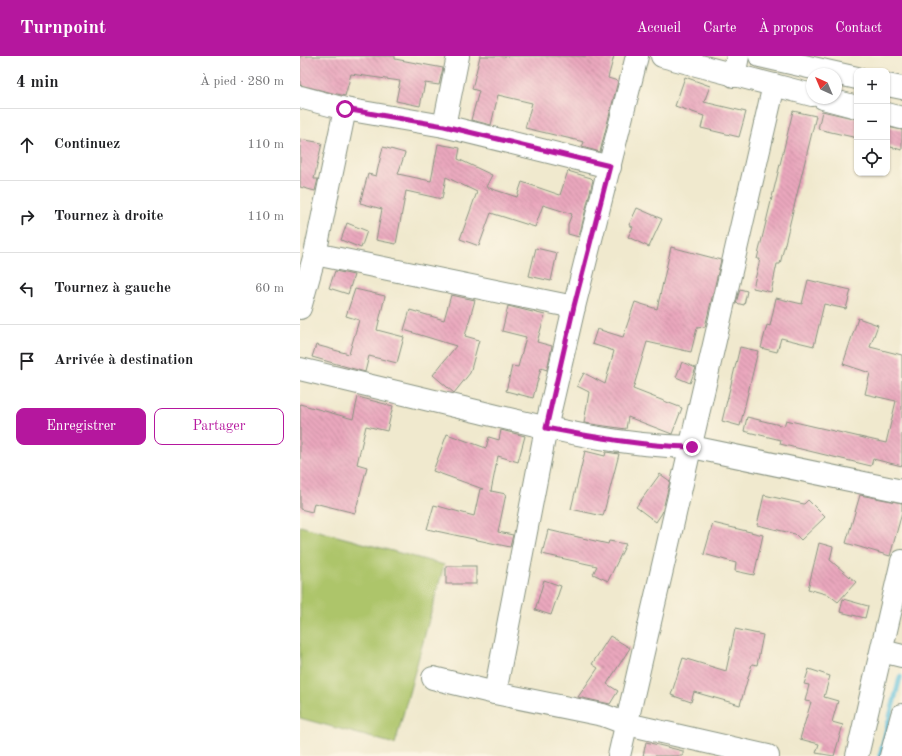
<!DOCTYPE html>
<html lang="fr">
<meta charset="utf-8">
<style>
:root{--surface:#fff;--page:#f2f2f2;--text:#202124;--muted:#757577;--line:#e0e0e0;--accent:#b5179e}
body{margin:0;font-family:"Old Standard TT",serif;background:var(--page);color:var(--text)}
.controls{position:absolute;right:12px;top:12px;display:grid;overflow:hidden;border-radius:8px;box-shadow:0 1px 3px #0004}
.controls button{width:36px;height:36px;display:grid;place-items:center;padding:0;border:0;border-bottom:1px solid var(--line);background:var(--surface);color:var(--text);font:20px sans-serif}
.compass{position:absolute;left:506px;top:12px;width:36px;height:36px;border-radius:50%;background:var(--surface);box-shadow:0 1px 3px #0004;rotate:316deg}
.stop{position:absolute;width:12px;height:12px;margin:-9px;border:3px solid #b5179e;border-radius:50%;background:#fff}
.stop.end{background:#b5179e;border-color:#fff;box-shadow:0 1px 4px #0008}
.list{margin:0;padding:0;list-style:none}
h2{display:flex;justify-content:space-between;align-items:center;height:52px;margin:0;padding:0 16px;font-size:17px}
h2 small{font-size:13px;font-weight:400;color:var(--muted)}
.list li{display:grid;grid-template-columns:26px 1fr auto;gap:12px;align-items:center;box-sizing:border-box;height:72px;padding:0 16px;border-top:1px solid var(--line)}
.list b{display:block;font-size:15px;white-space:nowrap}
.list em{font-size:13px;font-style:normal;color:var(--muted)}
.actions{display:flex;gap:8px;padding:12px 16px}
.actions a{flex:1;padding:9px 0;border:1px solid var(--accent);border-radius:8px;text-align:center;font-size:14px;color:var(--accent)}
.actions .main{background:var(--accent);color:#fff}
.icon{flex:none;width:22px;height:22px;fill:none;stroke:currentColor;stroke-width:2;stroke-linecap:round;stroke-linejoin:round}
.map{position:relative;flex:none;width:602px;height:700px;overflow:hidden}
header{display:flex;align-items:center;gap:24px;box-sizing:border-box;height:56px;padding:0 20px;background:var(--accent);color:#fff}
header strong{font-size:19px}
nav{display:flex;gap:22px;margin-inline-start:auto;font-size:14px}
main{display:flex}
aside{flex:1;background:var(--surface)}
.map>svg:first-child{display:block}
</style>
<header>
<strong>Turnpoint</strong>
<nav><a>Accueil</a><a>Carte</a><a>À propos</a><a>Contact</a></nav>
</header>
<main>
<aside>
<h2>4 min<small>À pied · 280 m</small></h2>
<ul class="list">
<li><svg class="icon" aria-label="ahead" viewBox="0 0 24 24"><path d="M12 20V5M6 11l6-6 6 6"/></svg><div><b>Continuez</b></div><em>110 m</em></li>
<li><svg class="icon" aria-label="right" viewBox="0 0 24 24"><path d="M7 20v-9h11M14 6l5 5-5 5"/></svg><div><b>Tournez à droite</b></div><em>110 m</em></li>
<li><svg class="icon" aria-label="left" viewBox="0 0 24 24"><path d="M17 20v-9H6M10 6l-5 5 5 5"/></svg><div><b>Tournez à gauche</b></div><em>60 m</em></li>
<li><svg class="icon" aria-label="arrive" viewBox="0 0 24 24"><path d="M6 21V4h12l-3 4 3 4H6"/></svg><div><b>Arrivée à destination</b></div></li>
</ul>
<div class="actions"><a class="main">Enregistrer</a><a>Partager</a></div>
</aside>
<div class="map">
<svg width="602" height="700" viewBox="0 0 602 700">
<defs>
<pattern id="building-back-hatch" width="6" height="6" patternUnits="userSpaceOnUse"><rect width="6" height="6" fill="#eaa7bd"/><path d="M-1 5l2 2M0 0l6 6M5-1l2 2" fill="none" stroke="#bd899a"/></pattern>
</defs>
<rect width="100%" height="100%" fill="#fcf5e5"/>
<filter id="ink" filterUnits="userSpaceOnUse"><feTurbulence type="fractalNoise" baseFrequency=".025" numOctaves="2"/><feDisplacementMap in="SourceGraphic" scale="8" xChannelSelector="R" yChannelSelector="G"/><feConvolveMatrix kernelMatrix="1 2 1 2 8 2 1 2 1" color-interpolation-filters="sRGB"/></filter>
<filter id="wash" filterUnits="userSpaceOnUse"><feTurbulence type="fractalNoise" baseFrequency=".012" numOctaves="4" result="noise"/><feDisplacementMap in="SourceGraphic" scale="16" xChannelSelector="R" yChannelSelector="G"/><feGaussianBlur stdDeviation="0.9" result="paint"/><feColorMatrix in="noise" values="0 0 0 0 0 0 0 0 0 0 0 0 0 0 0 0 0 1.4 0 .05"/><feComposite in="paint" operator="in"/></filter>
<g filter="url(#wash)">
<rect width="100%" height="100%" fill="#f0e9ce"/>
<polygon fill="#adc56b" stroke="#668150" points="0,470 144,509 95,688 0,662"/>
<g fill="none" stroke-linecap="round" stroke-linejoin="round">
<polyline stroke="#5ec0dc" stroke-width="5" points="580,700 600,621"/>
</g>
<g id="blocks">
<g fill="url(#building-back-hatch)">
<polygon points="0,0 95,0 95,3 143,12 139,29 125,27 120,50 96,45 100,25 51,18 45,40 0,29"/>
<polygon points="180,0 314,0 308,22 318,25 300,96 282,91 284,86 225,72 232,47 198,39 191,69 171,64 179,35 172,33"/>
<polygon points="385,21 410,30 404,46 446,56 439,81 401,72 404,60 375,50"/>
<polygon points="493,55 516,60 480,208 477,208 471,236 453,232 460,203 457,203"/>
<polygon points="522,55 557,63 557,82 518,73"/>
<polygon points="587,71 602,74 602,94 587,90"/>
<polygon points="0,83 22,87 14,123 18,123 15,135 0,131"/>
<polygon points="138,88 160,92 158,103 192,119 186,131 217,141 222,126 260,139 268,115 291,122 293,124 279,181 268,178 268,168 272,158 243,149 235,171 191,157 179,190 160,183 177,136 146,121 142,143 106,135 96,188 76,184 82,153 60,147 68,118 76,120 83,91 105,97 98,118 131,125"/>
<polygon points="337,152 362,163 349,191 328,181 333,171 329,169"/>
<polygon points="47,167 67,175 61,192 41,184"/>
<polygon points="371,191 421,204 405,271 397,272 391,296 347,286 333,333 382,352 372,378 328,361 326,373 284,367 289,336 277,330 284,317 305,328 314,295 292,288 297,273 323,281 335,246 357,253"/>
<polygon points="236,192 257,197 251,225 229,220"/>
<polygon points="35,215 54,219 48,238 29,232"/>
<polygon points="508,224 551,234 546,253 524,248 514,290 481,282 477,296 461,292 467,269 470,270 476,242 502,248"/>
<polygon points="55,233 85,240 77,274 104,281 97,307 69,300 65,316 12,301 16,289 49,298 59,264 46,260"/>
<polygon points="440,233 447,235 444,249 436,247"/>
<polygon points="151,239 175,244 165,280 179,284 170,317 154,337 133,319 156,290 104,274 110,254 144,264"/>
<polygon points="208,250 245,259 237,286 252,290 247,314 241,312 233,342 206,335 212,310 218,311 226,281 202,275"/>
<polygon points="558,262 578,269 570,291 602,299 602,410 573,403 571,410 480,388 481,384 444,375 447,361 484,370 486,364 586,387 596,345 565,338 570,317 543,308"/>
<polygon points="440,291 458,295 440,370 422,365"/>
<polygon points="382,306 396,312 390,327 376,321"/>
<polygon points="58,341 93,350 87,375 66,370 57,408 67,411 55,457 14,447 12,456 0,453 0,348 53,363"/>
<polygon points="201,374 225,380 218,406 198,400 191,435 206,438 198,476 213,479 210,491 127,473 134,449 174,460 180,433 183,433 133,415 147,378 186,392 189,381 199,384"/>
<polygon points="285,395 305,400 306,396 319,398 303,460 271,453"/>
<polygon points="360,418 370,425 362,457 356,466 336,451"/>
<polygon points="464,439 504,448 508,444 525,461 501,484 495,478 457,469"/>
<polygon points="560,439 602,447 602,457 590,500 546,487"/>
<polygon points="413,467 463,479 454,519 435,515 436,507 404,498"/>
<polygon points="248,474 308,488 309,485 326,488 308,525 293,518 297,510 242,498"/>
<polygon points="519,487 533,491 530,504 556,526 538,546 529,539 508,533"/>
<rect x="146" y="510" width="30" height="18"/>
<polygon points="244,524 261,530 251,559 235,554"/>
<polygon points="543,543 568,550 565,562 540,556"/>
<polygon points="435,573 463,579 457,609 452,608 440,649 394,636 391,646 371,639 383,602 426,615"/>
<polygon points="310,580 330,592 307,628 318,635 310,648 278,641 298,612 292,608"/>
<polygon points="509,613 530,620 524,641 538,645 532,666 543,669 534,700 516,697 519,688 500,683 511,646 505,645 509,629 504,628"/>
<polygon points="346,686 383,695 383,700 343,700"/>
</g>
</g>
</g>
<g filter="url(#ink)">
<use href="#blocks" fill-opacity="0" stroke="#889381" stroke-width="1"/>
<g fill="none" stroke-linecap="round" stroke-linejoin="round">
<g stroke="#889381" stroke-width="24">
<g id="minor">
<polyline points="362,0 512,39"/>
<polyline points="460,0 557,22"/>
<polyline points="434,20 438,0"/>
<polyline points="587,29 602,32"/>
<polyline points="0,41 45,53 144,70 310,111"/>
<polyline points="523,42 557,51"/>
<polyline points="587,58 602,62"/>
<polyline points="144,70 158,0"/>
<polyline points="15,198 274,251"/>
<polyline points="0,252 15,198 45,53"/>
<path d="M0,313c60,14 120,29 180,43 70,17 139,34 212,35l210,44"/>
<polyline points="582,595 602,600"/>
<polyline points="133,622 195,637 303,659 327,668 468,700"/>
<polyline points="195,637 246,372 274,251 337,0"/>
<polyline points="319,700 474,29"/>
<polyline points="557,700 602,505"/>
<polyline points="591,700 602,659"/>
</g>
</g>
<use href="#minor" stroke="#fff" stroke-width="22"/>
</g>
</g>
<g fill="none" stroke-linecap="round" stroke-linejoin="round" filter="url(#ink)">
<path stroke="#b5179e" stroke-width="5" d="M45,53l99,17 166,40 -36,140 -28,122c49,9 96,18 146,19"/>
</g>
</svg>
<div class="controls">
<button>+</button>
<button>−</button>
<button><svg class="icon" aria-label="locate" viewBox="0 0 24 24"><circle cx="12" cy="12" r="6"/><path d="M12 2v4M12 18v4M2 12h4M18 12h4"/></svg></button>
</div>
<svg class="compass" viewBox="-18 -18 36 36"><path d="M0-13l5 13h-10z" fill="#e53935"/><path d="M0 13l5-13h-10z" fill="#757577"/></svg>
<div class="stop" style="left:45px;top:53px"></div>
<div class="stop end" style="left:392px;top:391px"></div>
</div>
</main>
